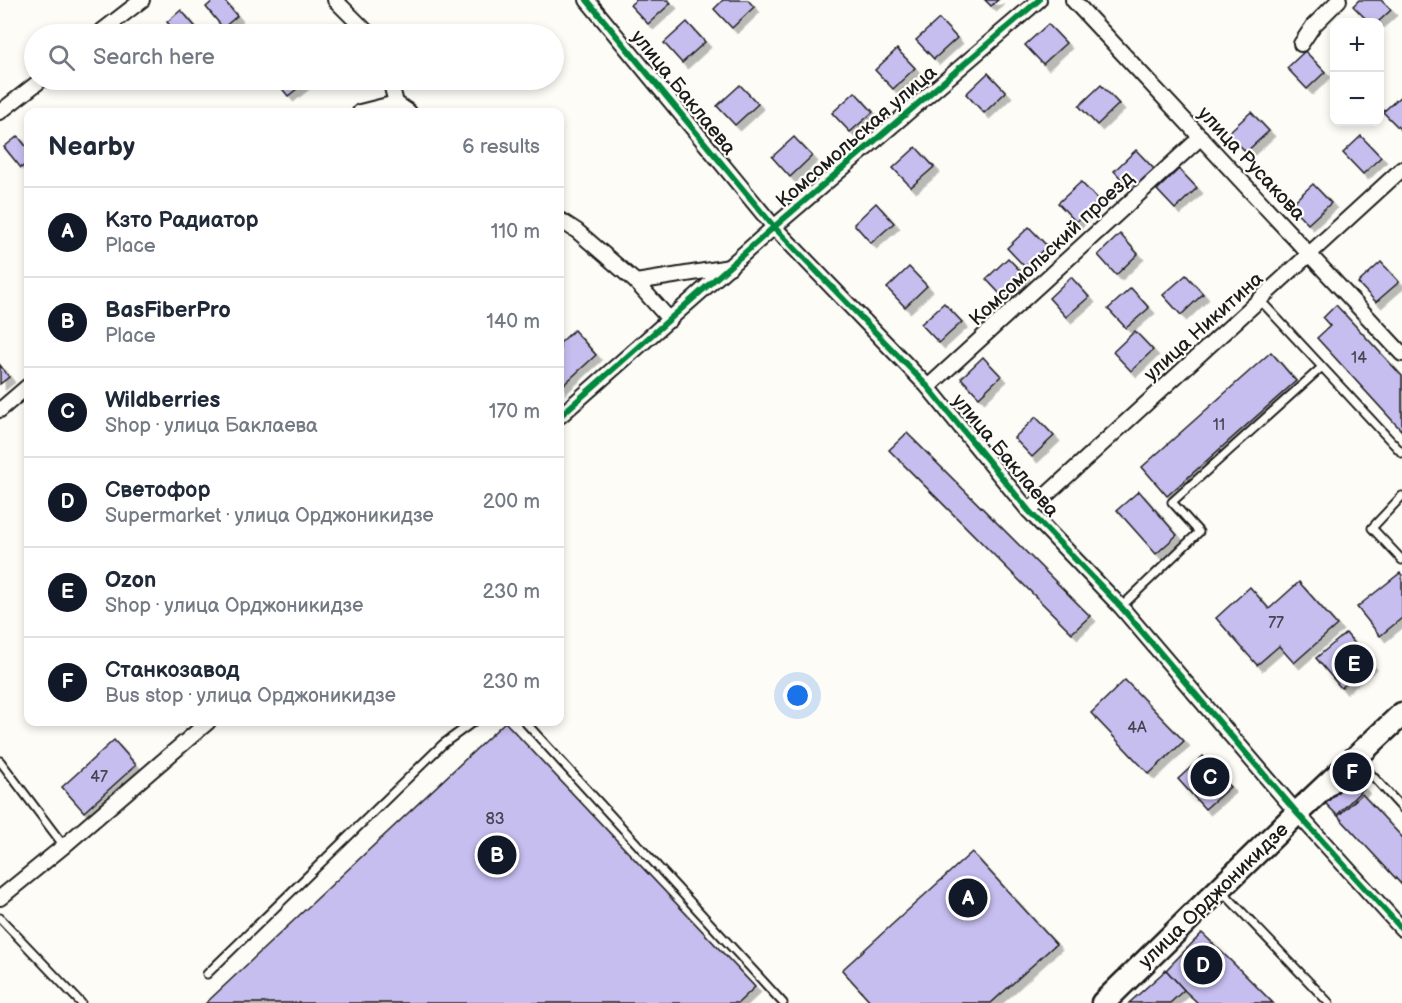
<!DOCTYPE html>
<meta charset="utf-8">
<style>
:root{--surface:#fff;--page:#f6f6f7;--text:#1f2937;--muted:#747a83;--line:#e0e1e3;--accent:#111827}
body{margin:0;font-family:"Balsamiq Sans",sans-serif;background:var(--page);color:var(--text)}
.controls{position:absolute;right:18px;top:18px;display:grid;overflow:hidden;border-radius:12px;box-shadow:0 3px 9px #0003}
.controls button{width:54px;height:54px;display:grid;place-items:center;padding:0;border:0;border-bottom:2px solid var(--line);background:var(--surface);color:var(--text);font:30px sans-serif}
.you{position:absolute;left:798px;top:696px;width:21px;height:21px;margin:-15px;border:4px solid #fff;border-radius:50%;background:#1a73e8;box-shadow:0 0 0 9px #1a73e833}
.badge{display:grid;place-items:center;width:39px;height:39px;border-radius:50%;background:var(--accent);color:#fff;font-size:20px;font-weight:700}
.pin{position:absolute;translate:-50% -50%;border:3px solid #fff;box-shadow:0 2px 6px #0006}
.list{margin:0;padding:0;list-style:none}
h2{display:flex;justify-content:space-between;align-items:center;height:78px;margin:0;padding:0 24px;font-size:26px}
h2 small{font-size:20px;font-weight:400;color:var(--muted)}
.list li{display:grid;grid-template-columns:39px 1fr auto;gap:18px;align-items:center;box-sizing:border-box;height:90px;padding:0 24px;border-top:2px solid var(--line)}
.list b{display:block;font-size:22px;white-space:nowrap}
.list p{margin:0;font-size:20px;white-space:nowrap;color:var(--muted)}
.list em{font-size:20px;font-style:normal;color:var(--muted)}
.icon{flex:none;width:33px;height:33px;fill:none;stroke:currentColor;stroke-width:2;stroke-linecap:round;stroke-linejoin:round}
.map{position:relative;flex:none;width:1402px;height:1003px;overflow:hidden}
.search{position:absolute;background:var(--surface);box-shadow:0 3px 9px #0003;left:24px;top:24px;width:540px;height:66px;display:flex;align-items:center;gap:15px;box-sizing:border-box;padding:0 21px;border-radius:33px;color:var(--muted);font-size:22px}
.panel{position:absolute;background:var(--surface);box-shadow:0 3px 9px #0003;left:24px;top:108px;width:540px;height:618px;border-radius:12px}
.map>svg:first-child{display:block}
</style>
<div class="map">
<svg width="1402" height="1003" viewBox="0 0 1402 1003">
<defs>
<filter id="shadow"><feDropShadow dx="5.5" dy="5.5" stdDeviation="0" flood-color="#0004"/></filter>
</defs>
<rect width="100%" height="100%" fill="#fdfcf7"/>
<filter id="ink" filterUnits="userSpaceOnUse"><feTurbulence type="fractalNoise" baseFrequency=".0167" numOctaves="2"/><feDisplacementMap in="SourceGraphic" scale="12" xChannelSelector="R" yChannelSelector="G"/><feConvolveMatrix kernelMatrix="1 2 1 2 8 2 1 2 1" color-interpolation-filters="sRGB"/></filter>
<g filter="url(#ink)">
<g fill="#c7bef0" stroke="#1c1c1c" stroke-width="1.5" filter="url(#shadow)">
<polygon points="214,0 224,0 237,16 223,28 206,7"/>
<polygon points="636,0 668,0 671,3 648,24 630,5"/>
<polygon points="723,0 748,0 754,7 732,28 714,9"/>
<polygon points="985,0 998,0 991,6"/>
<polygon points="1359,0 1381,0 1391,10 1378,22 1369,22 1353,6"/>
<polygon points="181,10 199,31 195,34 177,34 167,22"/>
<polygon points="939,19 957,38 934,59 916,40"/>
<polygon points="687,22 705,42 682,63 664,43"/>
<polygon points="1048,24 1066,43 1043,64 1025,45"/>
<polygon points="288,26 295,34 277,34"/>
<polygon points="897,49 915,68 893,89 875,70"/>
<polygon points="1305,51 1325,72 1307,89 1287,68"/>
<polygon points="988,73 1006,92 984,113 966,94"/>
<polygon points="275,80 308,80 288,96"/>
<polygon points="740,85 758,104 735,125 717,106"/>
<polygon points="1101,85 1119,104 1097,125 1079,106"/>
<polygon points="855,92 873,112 850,132 832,113"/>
<polygon points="1402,95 1402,131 1383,112"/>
<polygon points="1251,112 1269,131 1246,152 1228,133"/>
<polygon points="18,136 28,149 28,162 21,168 4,147"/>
<polygon points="1361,136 1381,157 1363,174 1343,153"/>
<polygon points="794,137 812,156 790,177 772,157"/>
<polygon points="916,147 934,167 911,187 893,168"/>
<polygon points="1136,150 1154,169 1132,190 1114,171"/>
<polygon points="1179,169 1197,188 1175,209 1157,190"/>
<polygon points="1081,182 1099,201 1076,222 1058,203"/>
<polygon points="1313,184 1331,203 1308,224 1290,205"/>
<polygon points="876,203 894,223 871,243 854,224"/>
<polygon points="1029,227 1047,246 1025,267 1007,248"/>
<polygon points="1120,234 1138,254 1116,275 1098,255"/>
<polygon points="1008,258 1026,277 1004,298 986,279"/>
<polygon points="1381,262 1399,282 1376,302 1358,283"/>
<polygon points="909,267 927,286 905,307 887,288"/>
<polygon points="1186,275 1203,294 1181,315 1163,295"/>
<polygon points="1071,277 1089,297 1066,317 1049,298"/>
<polygon points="1131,288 1149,308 1126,328 1108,309"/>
<polygon points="944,303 962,322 939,343 921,324"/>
<polygon points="1336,305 1402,376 1402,431 1317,338 1330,326 1323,318"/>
<polygon points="574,330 596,355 560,388 560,343"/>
<polygon points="1135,331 1153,350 1131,371 1113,352"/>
<polygon points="1271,352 1296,381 1167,496 1142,467"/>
<polygon points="983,357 1001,376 979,397 961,378"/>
<polygon points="0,365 9,377 0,384"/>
<polygon points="1036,417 1054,436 1032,457 1014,438"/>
<polygon points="907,433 1090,616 1072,633 889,450"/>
<polygon points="1139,491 1177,535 1156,554 1117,510"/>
<polygon points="1400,573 1402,575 1402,618 1380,636 1357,607"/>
<polygon points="1299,582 1337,625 1294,663 1279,646 1257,665 1216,618 1250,587 1269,609"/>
<polygon points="1346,633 1371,664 1341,688 1316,658"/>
<polygon points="1125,680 1184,741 1149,774 1091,713"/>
<polygon points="505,722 755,987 738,1003 206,1003"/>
<polygon points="114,740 136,765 84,812 62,787"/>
<polygon points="1203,756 1230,787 1205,809 1178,779"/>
<polygon points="1350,774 1364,788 1337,815 1324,802"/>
<polygon points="1362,794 1402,837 1402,885 1338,816"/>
<polygon points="972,852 1056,944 991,1003 872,1003 842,970"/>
<polygon points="1202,933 1230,960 1273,1003 1198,1003 1184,990 1166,970"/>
<polygon points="1166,970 1184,990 1170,1003 1129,1003"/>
</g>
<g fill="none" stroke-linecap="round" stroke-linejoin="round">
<g stroke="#1c1c1c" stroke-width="11">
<g id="service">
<polyline points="1260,300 1402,453"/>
<polyline points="1402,496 1372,528 1402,560"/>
<polyline points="1121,607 1199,532 1172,502 1322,367"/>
<polyline points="525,722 783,1003"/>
<polyline points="1358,760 1402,808"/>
<polyline points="0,761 64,846"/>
<polyline points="1222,891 1329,1003"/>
<polyline points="0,918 81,1003"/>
<polyline points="207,974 443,744 473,722"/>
</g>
</g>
<g stroke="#1c1c1c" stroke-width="18">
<g id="minor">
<polyline points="335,0 369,34"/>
<polyline points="587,0 774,227 928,387 1029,511 1121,607 1297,813 1402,929"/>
<polyline points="1073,0 1402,354"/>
<polyline points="98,34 142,0"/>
<polyline points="1301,44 1313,26 1339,0"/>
<polyline points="390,80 396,103 409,112"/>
<polyline points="0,112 41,80"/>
<polyline points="360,112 396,103"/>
<polyline points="560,220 577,231 636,282 730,267"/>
<polyline points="636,282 670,320"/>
<polyline points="928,387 1201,137"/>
<polyline points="0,410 28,386"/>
<polyline points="560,416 774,227 1039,0"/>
<polyline points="1029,511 1402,169"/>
<polyline points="0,898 64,846 208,722"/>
</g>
</g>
<g stroke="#1c1c1c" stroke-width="27">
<polyline id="primary" points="1103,1003 1297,813 1402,714"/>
</g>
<use href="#service" stroke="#fdfcf7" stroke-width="7"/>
<use href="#minor" stroke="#fdfcf7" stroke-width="14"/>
<use href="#primary" stroke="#fdfcf7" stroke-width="22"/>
<g stroke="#fdfcf7" stroke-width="10">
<g id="cycleway">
<polyline points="587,0 774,227 928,387 1029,511 1121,607 1297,813 1402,929"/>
<polyline points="560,416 774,227 1039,0"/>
</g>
</g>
<use href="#cycleway" stroke="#00873e" stroke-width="6"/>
</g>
</g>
<g text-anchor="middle" stroke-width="4.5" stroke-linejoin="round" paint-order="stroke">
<g font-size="16" fill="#474451">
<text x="1359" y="363">14</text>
<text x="1219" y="430">11</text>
<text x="1276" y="628">77</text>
<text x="1137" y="733">4А</text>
<text x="99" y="782">47</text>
<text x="495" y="824">83</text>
</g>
<g font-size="20" fill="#1c1c1c" stroke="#fdfcf7">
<text transform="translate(684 92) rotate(51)" y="7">улица Баклаева</text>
<text transform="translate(856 136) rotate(-41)" y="7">Комсомольская улица</text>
<text transform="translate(1252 163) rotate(47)" y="7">улица Русакова</text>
<text transform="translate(1051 248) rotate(-43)" y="7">Комсомольский проезд</text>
<text transform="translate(1203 326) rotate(-42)" y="7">улица Никитина</text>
<text transform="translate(1006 455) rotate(50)" y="7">улица Баклаева</text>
<text transform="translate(1213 895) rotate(-44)" y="7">улица Орджоникидзе</text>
</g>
</g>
</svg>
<div class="controls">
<button>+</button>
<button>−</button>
</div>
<div class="you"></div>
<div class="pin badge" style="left:968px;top:898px">A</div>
<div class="pin badge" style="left:497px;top:855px">B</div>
<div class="pin badge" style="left:1210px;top:777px">C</div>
<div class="pin badge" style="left:1203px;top:965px">D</div>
<div class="pin badge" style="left:1354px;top:664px">E</div>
<div class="pin badge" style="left:1352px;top:772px">F</div>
<div class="search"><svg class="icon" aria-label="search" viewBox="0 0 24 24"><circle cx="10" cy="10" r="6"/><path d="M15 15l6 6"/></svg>Search here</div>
<section class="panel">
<h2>Nearby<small>6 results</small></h2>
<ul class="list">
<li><span class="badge">A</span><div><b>Кзто Радиатор</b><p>Place</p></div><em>110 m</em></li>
<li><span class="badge">B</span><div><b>BasFiberPro</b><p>Place</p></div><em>140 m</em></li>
<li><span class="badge">C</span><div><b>Wildberries</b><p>Shop · улица Баклаева</p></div><em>170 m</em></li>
<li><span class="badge">D</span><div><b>Светофор</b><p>Supermarket · улица Орджоникидзе</p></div><em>200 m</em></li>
<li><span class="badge">E</span><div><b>Ozon</b><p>Shop · улица Орджоникидзе</p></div><em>230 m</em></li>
<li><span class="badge">F</span><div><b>Станкозавод</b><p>Bus stop · улица Орджоникидзе</p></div><em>230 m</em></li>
</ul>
</section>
</div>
